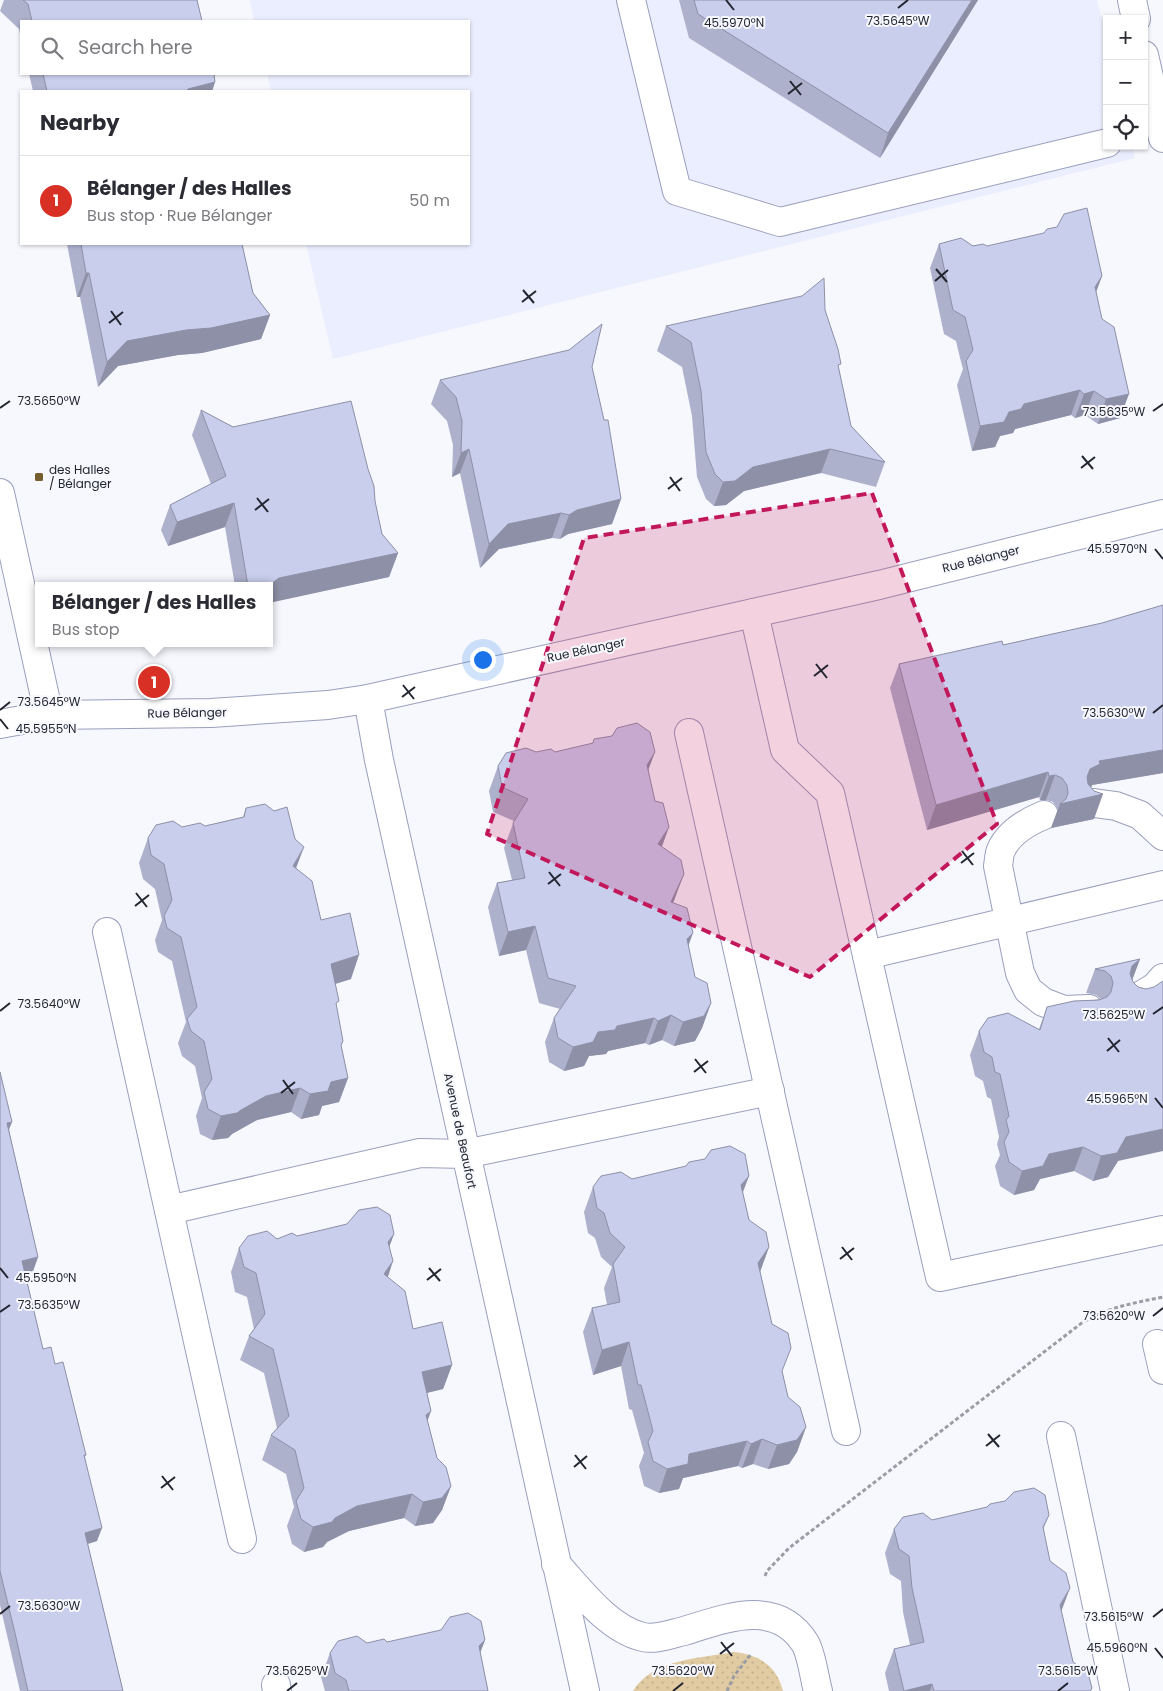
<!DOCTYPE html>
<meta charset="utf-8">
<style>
:root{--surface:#fff;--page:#f2f2f3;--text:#2b2b33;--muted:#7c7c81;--line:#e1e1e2;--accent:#d93025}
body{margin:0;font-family:Poppins,sans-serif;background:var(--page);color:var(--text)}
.controls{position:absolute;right:15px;top:15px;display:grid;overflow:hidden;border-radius:0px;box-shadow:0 1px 4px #0004}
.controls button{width:45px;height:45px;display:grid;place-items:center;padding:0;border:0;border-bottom:1px solid var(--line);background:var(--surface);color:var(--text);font:25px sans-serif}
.you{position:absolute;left:482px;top:659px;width:18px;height:18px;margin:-12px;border:4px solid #fff;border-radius:50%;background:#1a73e8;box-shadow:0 0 0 8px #1a73e833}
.badge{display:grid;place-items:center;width:32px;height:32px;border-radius:50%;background:var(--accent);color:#fff;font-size:16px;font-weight:700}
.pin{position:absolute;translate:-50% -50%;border:2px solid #fff;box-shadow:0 1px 5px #0006}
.popup{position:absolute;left:35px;top:582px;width:238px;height:65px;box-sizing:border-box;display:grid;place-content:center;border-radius:0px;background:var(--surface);filter:drop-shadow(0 1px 4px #0005);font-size:16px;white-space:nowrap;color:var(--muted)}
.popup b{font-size:19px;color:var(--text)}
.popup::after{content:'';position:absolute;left:50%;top:100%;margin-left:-10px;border:10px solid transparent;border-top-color:var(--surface)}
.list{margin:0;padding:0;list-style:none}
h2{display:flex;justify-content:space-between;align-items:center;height:65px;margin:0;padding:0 20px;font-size:21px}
h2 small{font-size:16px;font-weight:400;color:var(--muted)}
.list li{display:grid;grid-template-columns:32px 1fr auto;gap:15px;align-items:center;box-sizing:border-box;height:90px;padding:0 20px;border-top:1px solid var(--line)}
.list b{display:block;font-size:19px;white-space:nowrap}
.list p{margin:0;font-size:16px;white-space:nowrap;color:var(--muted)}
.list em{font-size:16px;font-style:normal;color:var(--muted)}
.icon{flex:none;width:28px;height:28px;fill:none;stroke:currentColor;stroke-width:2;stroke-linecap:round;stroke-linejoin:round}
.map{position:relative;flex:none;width:1163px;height:1691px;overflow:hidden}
.search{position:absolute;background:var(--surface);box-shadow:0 1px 4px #0004;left:20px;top:20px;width:450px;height:55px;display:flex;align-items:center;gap:12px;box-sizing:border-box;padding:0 18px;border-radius:0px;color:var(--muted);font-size:19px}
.panel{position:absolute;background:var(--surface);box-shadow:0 1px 4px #0004;left:20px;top:90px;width:450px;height:155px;border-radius:0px}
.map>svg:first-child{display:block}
</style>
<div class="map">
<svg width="1163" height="1691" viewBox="0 0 1163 1691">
<defs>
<pattern id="park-dots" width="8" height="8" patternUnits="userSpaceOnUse" patternTransform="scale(1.25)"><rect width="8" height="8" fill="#e1cba3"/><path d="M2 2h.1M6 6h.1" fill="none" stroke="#c1ae8d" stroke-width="1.8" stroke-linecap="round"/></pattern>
</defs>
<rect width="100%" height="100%" fill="#f7f8fe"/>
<polygon fill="#ebeefe" points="250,0 1097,0 1107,40 1107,146 1132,146 1135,158 333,359 306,244 469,244 469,91 271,91 267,74 469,74 469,21 254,21"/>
<path fill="url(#park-dots)" d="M735,1652c24,3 42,14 48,39h-150c19,-32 68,-33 102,-39z"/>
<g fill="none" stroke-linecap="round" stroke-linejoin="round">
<g stroke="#9a9fbc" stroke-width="30">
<g id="minor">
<polyline points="631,0 677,191 780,222 1107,143"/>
<polyline points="1132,0 1136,19"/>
<polyline points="1144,55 1163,138"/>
<polyline points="0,493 49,715"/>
<polyline points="754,613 785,750 830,793 940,1277 1163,1230"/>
<polyline points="368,699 379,760 585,1691"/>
<polyline points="0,724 49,715 211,713 328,705 368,699 879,585 1163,514"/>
<polyline points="689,733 846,1431"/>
<polyline points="1094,803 1116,806 1140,815 1163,836"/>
<path d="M1044,815c-17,7 -35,17 -43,35 -2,4 -2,11 -3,16l22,107 8,17 15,12 21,8 25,-1"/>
<polyline points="107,932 242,1539"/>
<polyline points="867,955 1163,885"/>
<polyline points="1137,998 1155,987 1163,978"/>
<polyline points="169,1210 420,1153 465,1154 770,1091"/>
<polyline points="1157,1344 1163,1370"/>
<polyline points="1061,1436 1115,1691"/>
<path d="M556,1564c23,25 52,65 87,73 12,3 28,-3 41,-6 40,-12 92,-34 121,12 7,12 9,34 13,48"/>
<polyline points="276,1685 277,1691"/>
</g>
</g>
<g stroke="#9b9da5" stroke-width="3" stroke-dasharray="4 2.5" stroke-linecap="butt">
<path d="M765,1576l2,-5 22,-23 294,-226c26,-15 51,-19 80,-25"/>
<polyline points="727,1691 734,1676 751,1654"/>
</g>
<use href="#minor" stroke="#fff" stroke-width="28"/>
</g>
<g fill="#adb1cc">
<polygon points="4,0 197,0 202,21 21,21 21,39 19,29 0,11"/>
<polygon points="679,0 978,0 880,158 689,38"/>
<polygon points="29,74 214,74 215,82 212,91 33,91"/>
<polygon points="67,244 242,244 253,293 270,315 261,339 202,353 178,355 118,366 98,387 80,297 77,297"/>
<polygon points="939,244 987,246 1102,276 1096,292 1120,418 1098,424 1085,415 1075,418 1071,415 1015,429 1013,433 1000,436 995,447 972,451 957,385 963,369 960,358 956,341 944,334 930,268"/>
<polygon points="825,310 839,369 851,426 885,462 876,487 821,473 744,491 726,505 714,506 706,499 697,477 692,416 682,367 657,351 666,326"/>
<polygon points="592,367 621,499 612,524 568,534 560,539 552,538 499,549 480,568 460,473 452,477 453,445 447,421 431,404 440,380"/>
<polygon points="201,410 375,501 382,534 398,553 389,577 270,602 269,586 235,586 225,527 168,546 161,530 170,505 211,484 192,435"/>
<polygon points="1163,605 1163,773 1092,785 1091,787 1094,819 1051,828 1058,809 1053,802 1046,800 1040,800 1039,797 927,830 890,688 899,664 1003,645 1102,623"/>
<polygon points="536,752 655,752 648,769 662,847 675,898 673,903 688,946 695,977 711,1003 702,1028 695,1041 674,1046 662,1040 649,1045 645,1043 608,1051 606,1054 589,1056 584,1066 564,1071 549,1062 545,1042 554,1018 560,1009 539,1003 526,950 499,956 488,907 497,883 512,880 504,848 514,821 493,812 489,791 498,766"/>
<polygon points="246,808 296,868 351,979 335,984 336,1007 343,1041 341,1046 348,1078 339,1102 322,1106 319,1115 301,1119 291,1112 257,1120 232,1134 228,1138 212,1140 200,1134 196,1116 202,1098 195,1066 182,1056 178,1043 186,1022 172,961 158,952 155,940 162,920 155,889 143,879 139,863 148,838 182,827 205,826 243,817"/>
<polygon points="1140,959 1132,980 1118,1161 1108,1177 1093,1181 1074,1171 1040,1179 1034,1190 1014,1195 1000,1186 995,1166 1000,1155 997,1144 999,1137 991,1099 987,1097 983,1081 975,1076 970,1055 979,1031 1039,1029 1047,1007 1101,999 1096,995 1086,993 1095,969"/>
<polygon points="0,1072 9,1130 38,1257 33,1271 25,1272 43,1349 55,1364 86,1455 85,1457 97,1541 88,1544 123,1691 20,1691 0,1605"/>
<polygon points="632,1179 743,1194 749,1220 769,1247 760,1271 788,1397 806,1427 797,1452 789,1464 768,1469 753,1464 742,1468 738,1466 683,1478 679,1489 659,1493 644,1486 639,1466 644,1453 632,1410 629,1409 621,1366 593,1375 583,1332 592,1308 607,1305 604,1288 612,1267 601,1257 595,1238 588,1233 584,1212 593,1187"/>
<polygon points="394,1234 389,1247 388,1277 413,1329 452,1365 443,1389 427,1393 431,1411 427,1420 437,1458 451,1486 442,1510 433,1523 415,1526 404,1518 349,1531 327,1542 323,1547 304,1552 292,1544 287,1526 294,1507 286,1474 262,1460 271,1435 277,1428 264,1373 240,1360 249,1336 254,1329 247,1297 235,1292 231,1272 239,1248 277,1239 297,1236"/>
<polygon points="1049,1515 1043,1530 1073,1662 1092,1688 1091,1691 889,1691 885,1673 894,1649 910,1645 903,1612 901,1581 890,1574 885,1553 894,1529 932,1520"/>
<polygon points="485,1640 480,1652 488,1691 325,1691 321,1677 330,1653 367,1643"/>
</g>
<g fill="#8d90a6">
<polygon points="972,0 978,0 880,158 888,133"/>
<polygon points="215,82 212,91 186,91 188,89"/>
<polygon points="86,273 89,273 80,297 77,297"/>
<polygon points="1102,276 1093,300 1095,287"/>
<polygon points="270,315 261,339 202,353 178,355 118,366 98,387 107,362 127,341"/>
<polygon points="1080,390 1071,415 1015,429 1013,433 1000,436 995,447 972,451 980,426 1024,404"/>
<polygon points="1094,391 1085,415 1075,418 1084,394"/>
<polygon points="1129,394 1120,418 1098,424 1106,399"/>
<polygon points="469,449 460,473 452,477 461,453"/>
<polygon points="830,449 821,473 744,491 726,505 714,506 723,482 753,467"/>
<polygon points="621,499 612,524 568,534 560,539 569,515 577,510"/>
<polygon points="234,503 225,527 168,546 177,522"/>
<polygon points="561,513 552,538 499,549 480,568 489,544 508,524"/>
<polygon points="398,553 389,577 269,603 269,586 268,586 279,578"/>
<polygon points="1163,750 1163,773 1092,785 1091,788 1081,794 1103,794 1094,819 1051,828 1060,804 1079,800 1090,769 1099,761"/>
<polygon points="655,752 646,776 647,765"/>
<polygon points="1048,772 1039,797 927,830 936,805"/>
<polygon points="1055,775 1046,800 1040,800 1049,776"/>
<polygon points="669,827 660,852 658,844"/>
<polygon points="304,847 295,871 293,866"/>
<polygon points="684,874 675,898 662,927 671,902"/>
<polygon points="535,926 526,950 499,956 508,932"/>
<polygon points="693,933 684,958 687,939"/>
<polygon points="359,955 351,979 322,988 331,964"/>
<polygon points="1140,959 1131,983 1124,990 1132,966"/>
<polygon points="711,1003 702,1028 695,1041 674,1046 683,1022"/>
<polygon points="671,1015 662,1040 649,1045 658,1021"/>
<polygon points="654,1018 645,1043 608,1051 606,1054 589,1056 584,1066 564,1071 573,1047 598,1032 617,1026"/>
<polygon points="348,1078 339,1102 322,1106 319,1115 301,1119 310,1094 331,1082"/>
<polygon points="300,1088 291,1112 257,1120 232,1134 228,1138 212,1140 221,1116 241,1110 266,1096"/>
<polygon points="12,1122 7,1135 7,1123"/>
<polygon points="1163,1129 1163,1151 1118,1161 1108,1177 1093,1181 1101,1156 1126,1137"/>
<polygon points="1083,1147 1074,1171 1040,1179 1034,1190 1014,1195 1022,1171 1049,1154"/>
<polygon points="749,1176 740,1200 741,1185"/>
<polygon points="394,1234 385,1258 388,1242"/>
<polygon points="769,1247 760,1272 758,1263"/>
<polygon points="38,1257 33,1271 17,1274 22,1261"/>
<polygon points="393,1261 385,1286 384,1274"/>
<polygon points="629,1342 621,1366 593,1375 602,1350"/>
<polygon points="452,1365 443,1389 413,1396 422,1372"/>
<polygon points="431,1411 422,1436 426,1415"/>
<polygon points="806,1427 797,1452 789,1464 768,1469 777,1445"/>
<polygon points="762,1439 753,1464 742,1468 751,1444"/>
<polygon points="747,1441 738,1466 683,1478 679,1489 659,1493 667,1469 689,1454"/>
<polygon points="451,1486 442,1510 433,1523 415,1526 423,1502"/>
<polygon points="412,1494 404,1518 349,1531 327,1542 323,1547 304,1552 313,1527 335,1518 357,1506"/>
<polygon points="102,1528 97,1541 80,1546 85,1533"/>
<polygon points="1070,1588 1061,1612 1060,1605"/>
<polygon points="485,1640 476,1664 479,1646"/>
<polygon points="932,1684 930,1691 905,1691"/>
</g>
<g fill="#c9ceed" stroke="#8d90a6">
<polygon points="23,0 197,0 202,21 32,21 28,4"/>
<polygon points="694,0 972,0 888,133 698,14"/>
<polygon points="43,74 214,74 215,82 188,89 186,91 47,91"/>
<polygon points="1087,208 1102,276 1095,287 1102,319 1114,327 1129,394 1106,399 1094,391 1084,394 1080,390 1024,404 1021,409 1009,412 1004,422 980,426 966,361 973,350 969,333 965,317 953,310 939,244 961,238 973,246 983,244 987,246 1044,233 1047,229 1057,227 1064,214"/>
<polygon points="81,244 242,244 253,293 270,315 211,328 186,330 127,341 107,362 89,273 86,273"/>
<polygon points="824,278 825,310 838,349 841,364 838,365 851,426 885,462 830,449 753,467 735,481 723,482 715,474 706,452 701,391 691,342 666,326 802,296"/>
<polygon points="602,324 592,367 604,420 608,420 621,499 577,510 569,515 561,513 508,524 489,544 469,449 461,453 462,421 456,397 440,380 569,350"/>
<polygon points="351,401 368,469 374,486 375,501 382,534 398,553 279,578 268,586 248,586 234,503 177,522 170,505 226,476 201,410 233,427"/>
<polygon points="1163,605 1163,750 1099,761 1100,764 1090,769 1087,777 1088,784 1094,791 1103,794 1060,804 1066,799 1068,793 1067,785 1062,778 1055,775 1049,776 1048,772 936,805 899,664 1002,641 1003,645 1102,623"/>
<polygon points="637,723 650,732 655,752 647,765 655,801 663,803 669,827 658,844 681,860 684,874 671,902 687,908 693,933 687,939 695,977 707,983 711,1003 704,1016 683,1022 671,1015 658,1021 654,1018 617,1026 615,1030 598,1032 593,1042 573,1047 558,1038 554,1018 576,986 548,978 535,926 508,932 497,883 525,878 513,823 528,799 502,787 498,766 506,753 526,748 536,752 551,749 555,752 593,743 594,739 612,736 617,728"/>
<polygon points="265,804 274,811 287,807 295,839 304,847 293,866 312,881 321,920 350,913 359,955 331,964 339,1001 336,1003 343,1041 341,1045 348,1078 331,1082 328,1091 310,1094 300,1088 266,1096 241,1110 237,1113 221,1116 208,1109 204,1092 212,1079 204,1041 191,1031 187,1019 197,1007 181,937 167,928 164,916 172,900 164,864 151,855 148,838 156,825 173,821 182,827 200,823 205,826 244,817 246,808"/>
<polygon points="1140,959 1132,966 1130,974 1133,982 1138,987 1146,989 1154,987 1163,981 1163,1129 1126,1137 1117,1153 1101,1156 1083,1147 1049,1154 1043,1166 1022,1171 1009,1162 1004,1142 1009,1132 1006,1120 1009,1116 1000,1074 995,1072 992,1057 984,1052 979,1031 988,1018 1008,1013 1040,1030 1047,1007 1074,1001 1099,1000 1107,997 1111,992 1113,983 1111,976 1105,971 1095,969"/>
<polygon points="0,1072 12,1122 7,1123 38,1257 22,1261 43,1349 51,1347 55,1364 63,1362 86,1455 84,1455 102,1528 85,1533 123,1691 28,1691 15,1633 0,1571"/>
<polygon points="730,1146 745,1154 749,1176 741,1185 749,1220 766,1232 769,1247 758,1263 772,1324 788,1333 791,1348 782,1371 788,1397 800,1407 806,1427 797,1440 777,1445 762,1439 751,1444 747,1441 689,1454 688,1464 667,1469 653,1461 648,1442 653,1431 641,1385 638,1385 629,1342 602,1350 592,1308 620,1302 613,1264 625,1247 610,1233 604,1213 597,1208 593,1187 601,1176 621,1172 632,1179 686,1166 689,1162 705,1159 711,1150"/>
<polygon points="377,1207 390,1215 394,1234 388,1242 393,1261 384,1274 405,1291 413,1329 442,1322 452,1365 422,1372 431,1411 426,1415 437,1458 446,1467 451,1486 442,1498 423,1502 412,1494 357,1506 335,1518 332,1522 313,1527 301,1519 296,1501 304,1488 295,1450 271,1435 289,1416 273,1349 249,1336 265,1314 256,1273 244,1267 239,1248 248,1236 267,1231 277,1239 292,1233 297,1236 347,1224 359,1210"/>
<polygon points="1034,1488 1045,1495 1049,1515 1043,1527 1050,1561 1066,1573 1070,1588 1060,1605 1073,1662 1088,1673 1092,1688 1090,1691 934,1691 932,1684 904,1691 894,1649 924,1642 912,1588 909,1556 899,1549 894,1529 903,1517 923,1513 932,1520 987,1507 990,1504 1005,1501 1014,1492"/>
<polygon points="468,1613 481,1621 485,1640 479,1646 488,1691 349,1691 346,1680 335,1673 330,1653 338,1641 357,1636 367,1643 384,1639 387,1642 441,1630 450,1617"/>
</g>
<path fill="#c2185b" fill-opacity="0.2" stroke="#c2185b" stroke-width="4" stroke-dasharray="10 6" stroke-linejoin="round" d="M872,493l125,331 -187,153 -323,-143 97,-296z"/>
<path fill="none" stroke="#232530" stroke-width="2" d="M726,0l8,10M898,8l10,-8M790,81l11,14M788,94l14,-11M936,269l11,13M935,281l13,-11M523,290l11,13M522,302l14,-11M111,311l10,14M109,323l14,-11M0,408l10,-7M1153,411l10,-7M1082,456l11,13M1081,468l14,-11M670,477l10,14M668,489l14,-11M257,498l11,14M255,510l14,-11M1155,549l8,10M816,664l11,14M814,676l14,-11M403,685l11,14M402,697l13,-10M0,710l10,-8M1153,713l10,-8M0,719l8,10M962,851l11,14M961,863l13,-10M549,872l11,14M548,884l13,-10M136,893l11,14M135,906l14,-11M0,1011l10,-8M1153,1014l10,-7M1108,1038l11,14M1107,1051l13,-11M695,1059l11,14M694,1072l14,-11M283,1080l10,14M281,1093l14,-11M1155,1098l8,10M842,1247l10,13M840,1259l14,-11M0,1268l8,10M429,1268l11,13M427,1280l14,-11M0,1312l10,-7M1153,1316l10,-8M988,1434l11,13M986,1446l14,-11M575,1455l11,14M574,1467l13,-11M162,1476l11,14M161,1488l14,-11M0,1614l10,-8M1153,1617l10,-8M721,1642l11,14M1155,1648l8,10M720,1654l14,-11M287,1691l10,-8M673,1691l10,-8M1058,1691l10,-8"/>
<rect fill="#765e2f" stroke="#f7f8fe" stroke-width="2" x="34" y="472" width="10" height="10" rx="2.5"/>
<g text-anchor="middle" stroke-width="4" stroke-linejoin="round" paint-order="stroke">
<g font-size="12" fill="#232530" stroke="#f7f8fe" text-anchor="start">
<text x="49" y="474">des Halles<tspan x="49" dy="14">/ Bélanger</tspan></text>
</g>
<g font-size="12" fill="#232530" stroke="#f7f8fe">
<text transform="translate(981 559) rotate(-14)" y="4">Rue Bélanger</text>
<text transform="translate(586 650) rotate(-12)" y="4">Rue Bélanger</text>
<text transform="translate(187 713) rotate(-1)" y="4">Rue Bélanger</text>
<text transform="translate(460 1131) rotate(78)" y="4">Avenue de Beaufort</text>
</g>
</g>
<g font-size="12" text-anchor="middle" fill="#232530" stroke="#f7f8fe" stroke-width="4" stroke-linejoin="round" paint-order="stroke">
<text x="898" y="25">73.5645°W</text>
<text x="734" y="27">45.5970°N</text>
<text x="49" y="405">73.5650°W</text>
<text x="1114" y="416">73.5635°W</text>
<text x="1117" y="553">45.5970°N</text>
<text x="49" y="706">73.5645°W</text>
<text x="1114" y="717">73.5630°W</text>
<text x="46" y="733">45.5955°N</text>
<text x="49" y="1008">73.5640°W</text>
<text x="1114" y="1019">73.5625°W</text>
<text x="1117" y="1103">45.5965°N</text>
<text x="46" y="1282">45.5950°N</text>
<text x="49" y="1309">73.5635°W</text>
<text x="1114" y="1320">73.5620°W</text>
<text x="49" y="1610">73.5630°W</text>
<text x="1114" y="1621">73.5615°W</text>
<text x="1117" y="1652">45.5960°N</text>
<text x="297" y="1675">73.5625°W</text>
<text x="683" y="1675">73.5620°W</text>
<text x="1068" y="1675">73.5615°W</text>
</g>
</svg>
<div class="controls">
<button>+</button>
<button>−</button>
<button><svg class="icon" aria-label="locate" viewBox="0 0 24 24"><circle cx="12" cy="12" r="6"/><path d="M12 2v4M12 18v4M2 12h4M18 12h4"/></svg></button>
</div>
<div class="you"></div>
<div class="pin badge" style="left:154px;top:682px">1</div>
<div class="popup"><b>Bélanger / des Halles</b>Bus stop</div>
<div class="search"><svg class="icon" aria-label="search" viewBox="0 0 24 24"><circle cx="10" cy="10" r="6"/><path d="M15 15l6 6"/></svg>Search here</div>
<section class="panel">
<h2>Nearby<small></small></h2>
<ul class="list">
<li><span class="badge">1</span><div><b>Bélanger / des Halles</b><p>Bus stop · Rue Bélanger</p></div><em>50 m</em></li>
</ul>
</section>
</div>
